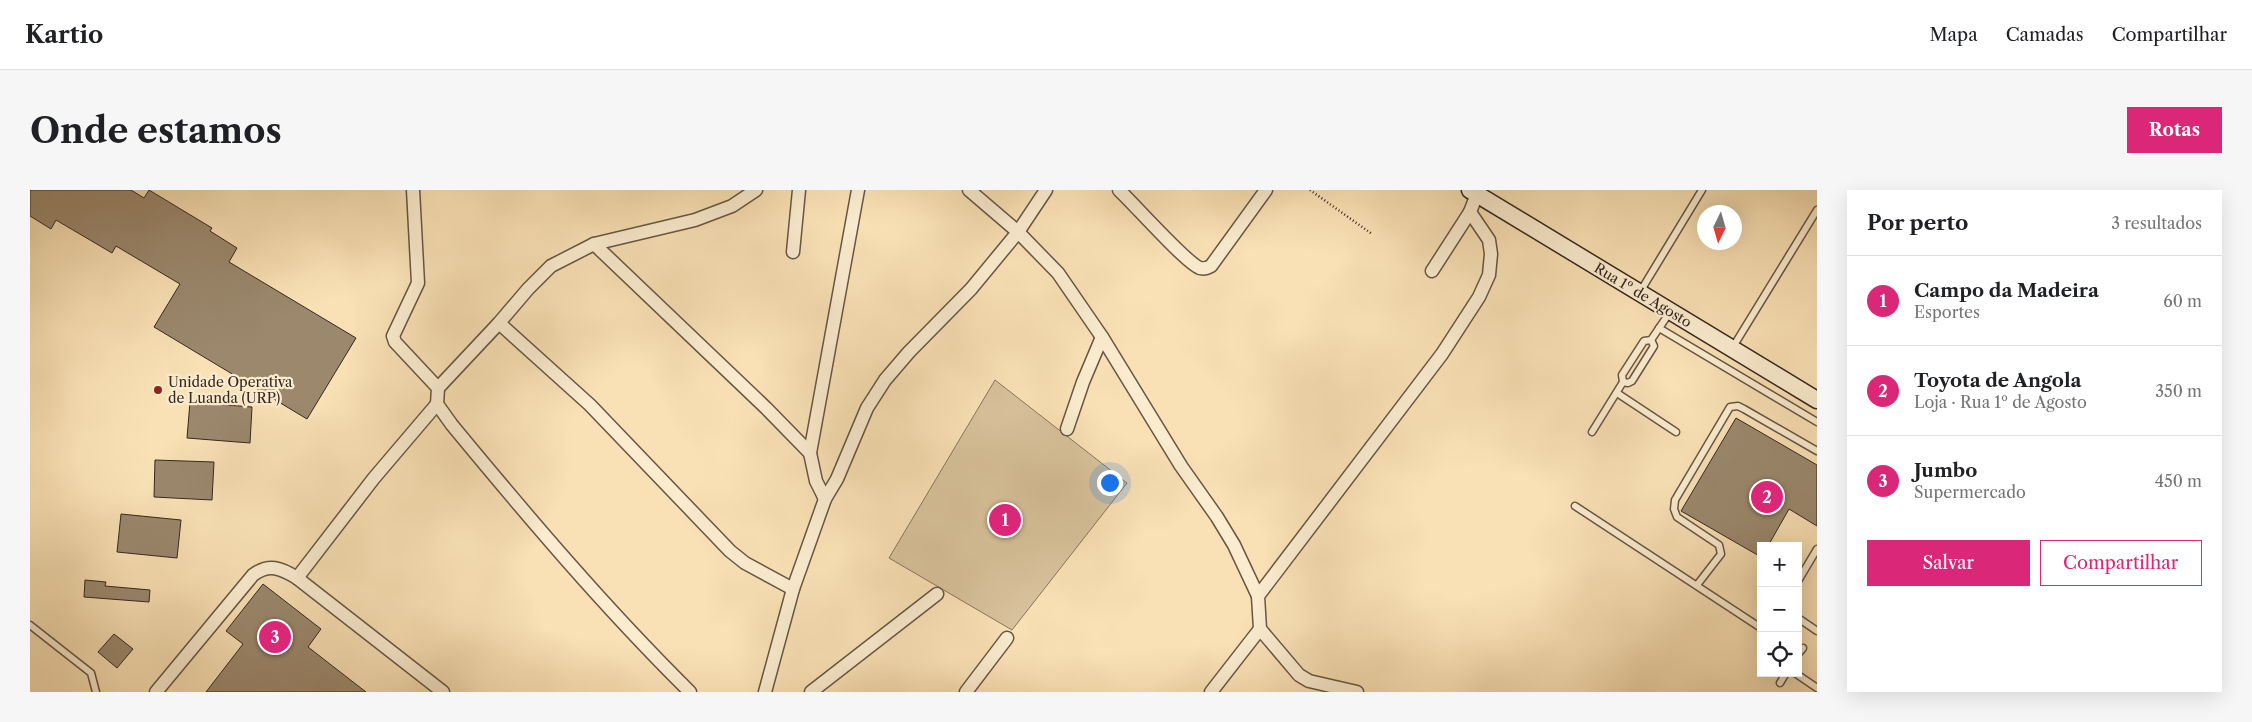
<!DOCTYPE html>
<html lang="pt">
<meta charset="utf-8">
<style>
:root{--surface:#fff;--page:#f6f6f6;--text:#202124;--muted:#757577;--line:#e0e0e0;--accent:#db2777}
body{margin:0;font-family:"Libre Caslon Text",serif;background:var(--page);color:var(--text)}
.controls{position:absolute;right:15px;bottom:15px;display:grid;overflow:hidden;border-radius:0px;box-shadow:0 5px 20px #0002}
.controls button{width:45px;height:45px;display:grid;place-items:center;padding:0;border:0;border-bottom:1px solid var(--line);background:var(--surface);color:var(--text);font:25px sans-serif}
.compass{position:absolute;left:1667px;top:15px;width:45px;height:45px;border-radius:50%;background:var(--surface);box-shadow:0 5px 20px #0002;rotate:185deg}
.you{position:absolute;left:1079px;top:292px;width:18px;height:18px;margin:-12px;border:4px solid #fff;border-radius:50%;background:#1a73e8;box-shadow:0 0 0 8px #1a73e833}
.badge{display:grid;place-items:center;width:32px;height:32px;border-radius:50%;background:var(--accent);color:#fff;font-size:16px;font-weight:700}
.pin{position:absolute;translate:-50% -50%;border:2px solid #fff;box-shadow:0 1px 5px #0006}
.list{margin:0;padding:0;list-style:none}
h2{display:flex;justify-content:space-between;align-items:center;height:65px;margin:0;padding:0 20px;font-size:21px}
h2 small{font-size:16px;font-weight:400;color:var(--muted)}
.list li{display:grid;grid-template-columns:32px 1fr auto;gap:15px;align-items:center;box-sizing:border-box;height:90px;padding:0 20px;border-top:1px solid var(--line)}
.list b{display:block;font-size:19px;white-space:nowrap}
.list p{margin:0;font-size:16px;white-space:nowrap;color:var(--muted)}
.list em{font-size:16px;font-style:normal;color:var(--muted)}
.actions{display:flex;gap:10px;padding:15px 20px}
.actions a{flex:1;padding:11px 0;border:1px solid var(--accent);border-radius:0px;text-align:center;font-size:18px;color:var(--accent)}
.actions .main{background:var(--accent);color:#fff}
.icon{flex:none;width:28px;height:28px;fill:none;stroke:currentColor;stroke-width:2;stroke-linecap:round;stroke-linejoin:round}
.map{position:relative;flex:none;width:1787px;height:502px;overflow:hidden;border-radius:0px}
header{display:flex;align-items:center;gap:30px;box-sizing:border-box;height:70px;padding:0 25px;background:var(--surface);border-bottom:1px solid var(--line)}
header strong{font-size:24px}
nav{display:flex;gap:28px;margin-inline-start:auto;font-size:18px}
.intro{display:flex;align-items:center;justify-content:space-between;box-sizing:border-box;height:120px;padding:0 30px}
h1{margin:0;font-size:35px}
.button{padding:12px 22px;border-radius:0px;background:var(--accent);color:#fff;font-size:18px;font-weight:700}
main{display:flex;gap:30px;padding:0 30px}
aside{flex:1;background:var(--surface);border-radius:0px;box-shadow:0 5px 20px #0002}
.map>svg:first-child{display:block}
</style>
<header>
<strong>Kartio</strong>
<nav><a>Mapa</a><a>Camadas</a><a>Compartilhar</a></nav>
</header>
<div class="intro"><h1>Onde estamos</h1><a class="button">Rotas</a></div>
<main>
<div class="map">
<svg width="1787" height="502" viewBox="0 0 1787 502">
<rect width="100%" height="100%" fill="#f9e1b5"/>
<filter id="stains"><feTurbulence type="fractalNoise" baseFrequency=".004" numOctaves="4"/><feColorMatrix values="0 0 0 0 .2 0 0 0 0 .09 0 0 0 0 .02 0 0 0 .5 -.17"/></filter>
<radialGradient id="worn" r=".72"><stop offset=".6" stop-color="#630" stop-opacity="0"/><stop offset="1" stop-color="#630" stop-opacity=".3"/></radialGradient>
<polygon fill="#d8c29c" stroke="#86755e" points="965,190 1097,293 982,440 859,368"/>
<g fill="#9b886d" stroke="#35281f">
<polygon points="0,0 101,0 114,8 119,0 182,38 180,41 207,58 199,72 326,148 277,229 124,137 150,94 86,56 82,63 26,30 21,39 0,26"/>
<polygon points="160,212 222,217 220,253 157,248"/>
<polygon points="1706,228 1787,275 1787,336 1759,319 1738,356 1731,356 1731,367 1651,321"/>
<polygon points="125,270 184,272 182,310 124,307"/>
<polygon points="91,324 151,330 147,368 87,362"/>
<polygon points="55,390 76,392 75,396 120,400 119,412 54,407"/>
<polygon points="233,394 291,439 278,457 336,502 176,502 213,454 196,441"/>
<polygon points="84,444 103,459 87,478 68,462"/>
</g>
<g fill="none" stroke-linecap="round" stroke-linejoin="round">
<g stroke="#665644" stroke-width="9">
<g id="lane">
<polyline points="1610,102 1672,0"/>
<polyline points="1629,138 1787,232"/>
<polyline points="1703,157 1787,20"/>
<polyline points="1593,192 1598,193 1602,191 1624,156 1621,150"/>
<polyline points="1587,203 1646,242"/>
<polyline points="1562,242 1593,192 1592,185 1614,151 1621,150 1640,122"/>
<polyline points="1545,316 1731,438"/>
<polyline points="1768,391 1787,359"/>
<polyline points="1667,395 1691,364 1689,355 1647,327 1644,319 1645,310 1700,217 1708,216 1714,219 1787,261"/>
<polyline points="1768,428 1787,441"/>
<polyline points="0,435 61,483 66,502"/>
<polyline points="1768,464 1773,458"/>
<polyline points="1765,483 1787,498"/>
<polyline points="1750,493 1756,483"/>
</g>
</g>
<g stroke="#665644" stroke-width="15">
<g id="street">
<path d="M383,0l5,93 -25,53 2,6 43,46 -1,16 15,21c76,92 153,183 238,267"/>
<polyline points="939,0 988,42 1028,83 1072,147 1151,276 1187,327 1204,355 1228,406"/>
<path d="M1089,0c15,14 67,73 81,78 5,1 7,0 11,-2l55,-76"/>
<polyline points="564,54 736,218 780,263"/>
<polyline points="763,62 769,0"/>
<polyline points="1402,81 1440,22"/>
<polyline points="469,133 560,215 700,361 715,373 763,399"/>
<polyline points="408,198 469,133 498,99 521,76 564,54 665,30 702,16 726,0"/>
<polyline points="1037,239 1053,192 1072,147"/>
<polyline points="795,309 786,291 780,263 828,0"/>
<polyline points="267,388 344,288 407,214"/>
<path d="M126,502l97,-117c16,-12 28,-7 44,3l146,114"/>
<polyline points="735,502 763,399 795,309 807,289 837,218 855,190 879,162 941,99 988,42 1016,0"/>
<polyline points="781,502 907,404"/>
<polyline points="936,502 977,448"/>
<polyline points="1181,502 1230,439"/>
<polyline points="1327,502 1279,491 1269,485 1230,439 1228,406 1412,164 1449,107 1459,85 1461,64 1459,50 1440,22 1447,4"/>
</g>
</g>
<g stroke="#35281f" stroke-width="19">
<polyline id="secondary" points="1440,0 1787,210"/>
</g>
<polyline stroke="#35281f" stroke-width="2.5" stroke-dasharray="1 2.5" stroke-linecap="butt" points="1280,0 1342,44"/>
<use href="#lane" stroke="#fbeccf" stroke-width="6"/>
<use href="#street" stroke="#fbeccf" stroke-width="12"/>
<use href="#secondary" stroke="#fbeccf" stroke-width="16"/>
</g>
<circle fill="#8f2418" stroke="#fbeccf" stroke-width="2" cx="128" cy="200" r="5"/>
<g text-anchor="middle" stroke-width="4.5" stroke-linejoin="round" paint-order="stroke">
<g font-size="14" fill="#35281f" stroke="#fbeccf">
<text transform="translate(1613 105) rotate(31)" y="5">Rua 1º de Agosto</text>
</g>
<g font-size="14" fill="#35281f" stroke="#fbeccf" text-anchor="start">
<text x="138" y="197">Unidade Operativa<tspan x="138" dy="16">de Luanda (URP)</tspan></text>
</g>
</g>
<rect width="100%" height="100%" filter="url(#stains)"/>
<rect width="100%" height="100%" fill="url(#worn)"/>
</svg>
<div class="controls">
<button>+</button>
<button>−</button>
<button><svg class="icon" aria-label="locate" viewBox="0 0 24 24"><circle cx="12" cy="12" r="6"/><path d="M12 2v4M12 18v4M2 12h4M18 12h4"/></svg></button>
</div>
<svg class="compass" viewBox="-18 -18 36 36"><path d="M0-13l5 13h-10z" fill="#e53935"/><path d="M0 13l5-13h-10z" fill="#757577"/></svg>
<div class="you"></div>
<div class="pin badge" style="left:975px;top:330px">1</div>
<div class="pin badge" style="left:1737px;top:307px">2</div>
<div class="pin badge" style="left:245px;top:447px">3</div>
</div>
<aside>
<h2>Por perto<small>3 resultados</small></h2>
<ul class="list">
<li><span class="badge">1</span><div><b>Campo da Madeira</b><p>Esportes</p></div><em>60 m</em></li>
<li><span class="badge">2</span><div><b>Toyota de Angola</b><p>Loja · Rua 1º de Agosto</p></div><em>350 m</em></li>
<li><span class="badge">3</span><div><b>Jumbo</b><p>Supermercado</p></div><em>450 m</em></li>
</ul>
<div class="actions"><a class="main">Salvar</a><a>Compartilhar</a></div>
</aside>
</main>
